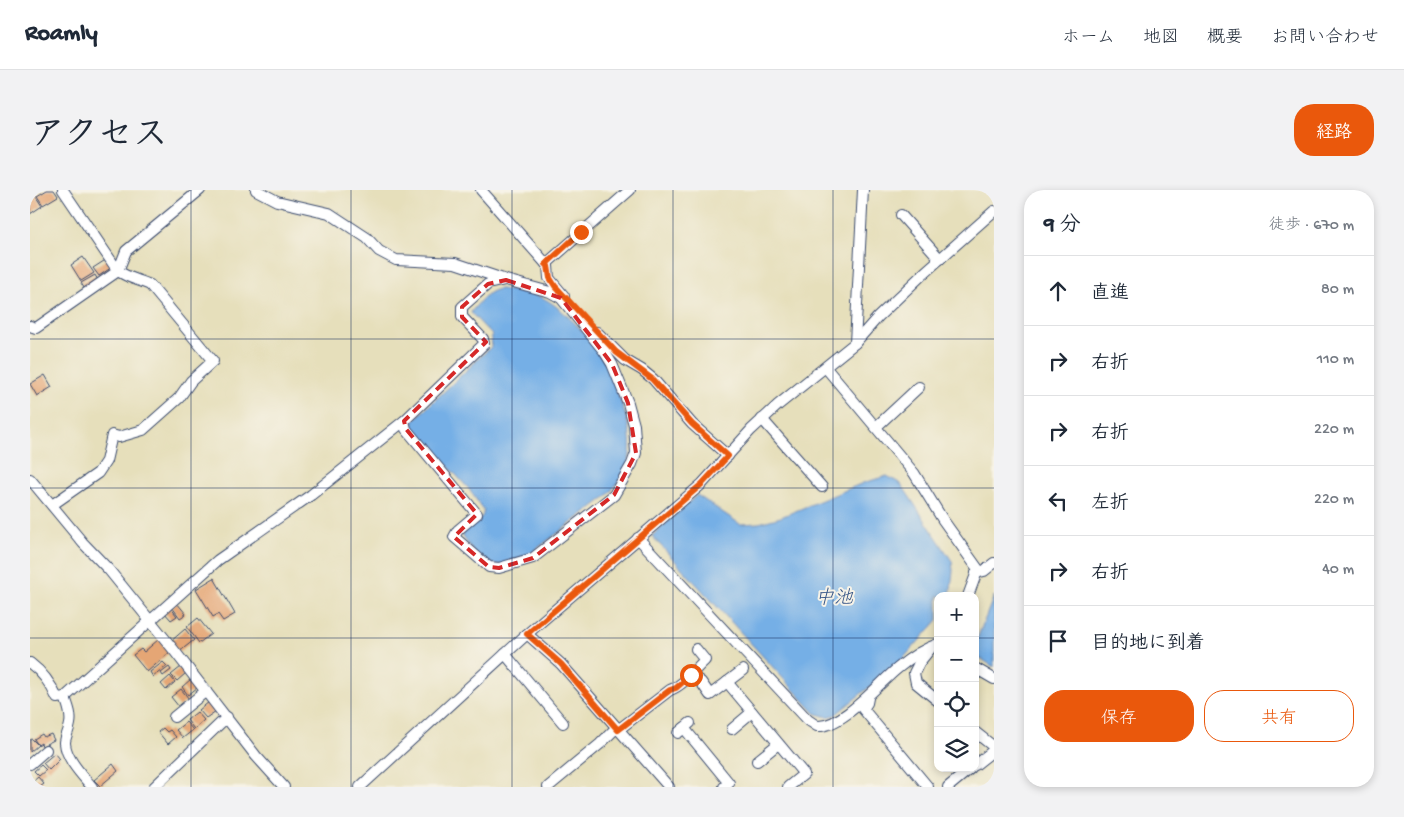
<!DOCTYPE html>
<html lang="ja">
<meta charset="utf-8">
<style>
:root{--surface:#fff;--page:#f2f2f3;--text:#1f2937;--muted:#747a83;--line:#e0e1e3;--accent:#ea580c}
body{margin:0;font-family:"Gochi Hand","Klee One",sans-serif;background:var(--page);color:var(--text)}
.controls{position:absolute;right:15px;bottom:15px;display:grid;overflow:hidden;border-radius:10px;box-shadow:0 2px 8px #0003}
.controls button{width:45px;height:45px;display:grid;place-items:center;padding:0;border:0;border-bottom:1px solid var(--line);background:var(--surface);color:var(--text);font:25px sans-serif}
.stop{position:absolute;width:15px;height:15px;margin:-11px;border:4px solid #ea580c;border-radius:50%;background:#fff}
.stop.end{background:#ea580c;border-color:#fff;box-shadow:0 1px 5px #0008}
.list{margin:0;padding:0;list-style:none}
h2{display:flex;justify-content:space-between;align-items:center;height:65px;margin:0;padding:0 20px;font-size:21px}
h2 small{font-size:16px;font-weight:400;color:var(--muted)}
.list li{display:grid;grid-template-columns:32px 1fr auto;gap:15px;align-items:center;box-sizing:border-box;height:70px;padding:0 20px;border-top:1px solid var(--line)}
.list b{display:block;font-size:19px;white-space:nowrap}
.list em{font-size:16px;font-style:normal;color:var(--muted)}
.actions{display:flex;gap:10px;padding:15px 20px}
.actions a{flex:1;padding:11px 0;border:1px solid var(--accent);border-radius:20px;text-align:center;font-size:18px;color:var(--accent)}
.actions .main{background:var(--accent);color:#fff}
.icon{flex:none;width:28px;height:28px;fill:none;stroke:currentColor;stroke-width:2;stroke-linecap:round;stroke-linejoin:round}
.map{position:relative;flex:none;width:964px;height:597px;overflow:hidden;border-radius:20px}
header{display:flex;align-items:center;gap:30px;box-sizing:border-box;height:70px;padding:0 25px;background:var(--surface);border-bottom:1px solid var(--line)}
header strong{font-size:24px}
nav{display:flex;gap:28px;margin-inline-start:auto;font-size:18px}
.intro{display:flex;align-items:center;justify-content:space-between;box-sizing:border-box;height:120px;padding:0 30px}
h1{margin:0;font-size:35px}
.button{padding:12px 22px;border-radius:20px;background:var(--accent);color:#fff;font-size:18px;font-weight:700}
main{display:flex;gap:30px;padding:0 30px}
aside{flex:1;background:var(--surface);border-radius:20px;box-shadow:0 2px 8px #0003}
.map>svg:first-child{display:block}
</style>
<header>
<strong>Roamly</strong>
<nav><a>ホーム</a><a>地図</a><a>概要</a><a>お問い合わせ</a></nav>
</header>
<div class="intro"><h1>アクセス</h1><a class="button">経路</a></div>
<main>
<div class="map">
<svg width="964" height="597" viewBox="0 0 964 597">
<rect width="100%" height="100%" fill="#f7f3e8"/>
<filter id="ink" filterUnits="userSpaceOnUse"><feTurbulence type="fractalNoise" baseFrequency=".02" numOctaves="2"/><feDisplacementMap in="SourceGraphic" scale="10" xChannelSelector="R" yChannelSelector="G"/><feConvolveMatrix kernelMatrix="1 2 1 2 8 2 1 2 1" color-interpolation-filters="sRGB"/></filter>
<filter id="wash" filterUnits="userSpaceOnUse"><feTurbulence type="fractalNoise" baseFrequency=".0096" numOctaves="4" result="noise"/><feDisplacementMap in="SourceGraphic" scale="20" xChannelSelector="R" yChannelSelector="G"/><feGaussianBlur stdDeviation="1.12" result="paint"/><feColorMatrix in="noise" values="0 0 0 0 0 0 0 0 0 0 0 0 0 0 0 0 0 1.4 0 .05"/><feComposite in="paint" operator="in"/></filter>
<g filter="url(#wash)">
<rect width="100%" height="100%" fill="#e6dfbb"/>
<g fill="#75afe6" stroke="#486fa2">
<path d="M470,99c13,2 29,3 41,8 23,11 48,40 62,62 4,6 6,14 9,21 9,22 21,48 18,73 -1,16 -13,31 -23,43l-84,63 -20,6 -15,-1 -11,-8 -14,-19 1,-9 18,-11 2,-6 -15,-22 -56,-61 1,-8 77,-73 1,-12 -19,-20 -2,-3c9,-10 15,-21 29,-23z"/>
<path d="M857,286l14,8 51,77 1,10 -3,25h-12v24l-39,43 -64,52c-8,3 -12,1 -20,-2l-163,-177 45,-41 43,29 19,-1 22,-6 82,-34z"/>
<polygon points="964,406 964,477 945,465 945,449 947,449"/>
</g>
<g id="blocks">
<g fill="#e5a675">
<polygon points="17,0 24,0 28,6 13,15 7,6"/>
<polygon points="2,1 12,16 0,24 0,2"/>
<polygon points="53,67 64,83 51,91 41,75"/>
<polygon points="77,69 82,77 69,86 63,78"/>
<polygon points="65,85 69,92 56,101 51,93"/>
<polygon points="15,185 22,197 7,206 0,194"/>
<polygon points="184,388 205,424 193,431 188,424 183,427 166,399"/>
<polygon points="147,413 156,424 150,428 142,417"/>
<polygon points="140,417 147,426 141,430 134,422"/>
<polygon points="168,428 181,444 169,453 157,437"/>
<polygon points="155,439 164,450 149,462 140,452"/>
<polygon points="129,449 140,462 117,482 103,465 111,459 114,462"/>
<polygon points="133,472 137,476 123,487 120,482"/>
<polygon points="139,477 141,480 133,486 131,483"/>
<polygon points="151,477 156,483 147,491 141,485"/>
<polygon points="140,486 145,492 136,500 131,494"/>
<polygon points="161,489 168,497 158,505 152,497"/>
<polygon points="151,499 159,509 149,517 141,507"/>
<polygon points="179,512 186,521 176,528 169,520"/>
<polygon points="167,522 174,530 164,539 157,530"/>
<polygon points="156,532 163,540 153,548 146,540"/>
<polygon points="133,538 137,542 140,540 146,547 138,554 128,542"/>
<polygon points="12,544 14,547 21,544 24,550 12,556 11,553 8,555 4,549"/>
<polygon points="2,549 8,555 0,562 0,550"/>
<polygon points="25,563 30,569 19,580 13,573"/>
<polygon points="83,574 88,581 70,596 64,590"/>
<polygon points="11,575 16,580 9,586 4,581"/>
<polygon points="8,587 14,594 10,597 1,597 0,594"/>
</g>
</g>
</g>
<g filter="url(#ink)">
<use href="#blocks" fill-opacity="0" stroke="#39496c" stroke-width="1"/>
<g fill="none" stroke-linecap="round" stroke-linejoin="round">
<g stroke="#39496c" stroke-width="12">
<g id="minor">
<polyline points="226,0 247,11 299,23 337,48 349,61 366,70 425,73 476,90 520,102 531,108 574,161 582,174 598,213 604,235 606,263 602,274 584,305 503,368 469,378 459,377 424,347 428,340 447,324 376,239 374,231"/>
<polyline points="451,0 518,76 519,88 534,106"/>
<polyline points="871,25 910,69"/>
<polyline points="516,74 600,0"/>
<polyline points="0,136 6,138 88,81 96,61 170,0"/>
<polyline points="567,142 595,170 612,180 623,189 662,234 698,266"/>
<polyline points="825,153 833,0"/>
<polyline points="796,178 884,283 913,330 948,379 938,406"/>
<polyline points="732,229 792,297"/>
<polyline points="846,237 889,197"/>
<polyline points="0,289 53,353 79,380 143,459 226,566 254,597"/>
<path d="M22,315l46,-32 8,-12 6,-26 7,2 24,-7 36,-32 12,-17 22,-20 -63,-76c-11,-5 -22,-7 -32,-14l-55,-81"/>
<path d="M608,348l170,182 9,6c25,2 61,-42 81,-58 12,-10 25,-19 40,-24"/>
<polyline points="946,383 954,381 964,373"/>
<polyline points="497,444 531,474 639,597"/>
<polyline points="901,458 889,473 884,483 886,493 908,511"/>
<polyline points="475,464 533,533"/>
<path d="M0,473c12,9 21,21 27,35l8,-1"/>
<polyline points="945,478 964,489"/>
<polyline points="661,485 671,492 680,505 713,480"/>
<polyline points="697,492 774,584 758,597"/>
<polyline points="838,508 837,513 833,519 898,597"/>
<polyline points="144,527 176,501"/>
<polyline points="654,538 699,593 694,597"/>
<polyline points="702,539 722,522"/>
<path d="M588,540l52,-40c14,-5 24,-20 35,-30l-9,-11"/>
<polyline points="945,542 964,557"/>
<polyline points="648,543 660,533"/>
<polyline points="727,571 748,554"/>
<polyline points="0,574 16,560"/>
<polyline points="945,575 964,560"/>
<path d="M62,597c-9,-11 -26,-28 -27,-44 0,-6 4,-12 5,-19 2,-9 -2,-18 -5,-27l153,-137 93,-65 93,-74 80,-77 -1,-5 -21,-22v-10l26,-23 17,-4"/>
<polyline points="124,597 197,527"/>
<polyline points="330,597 497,444 672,294 721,240 748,215 825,153 848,127 894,83 964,21"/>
<polyline points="518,597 570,554 586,538"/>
<polyline points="918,597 941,578"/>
</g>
</g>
<use href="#minor" stroke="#fff" stroke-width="10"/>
</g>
</g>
<g fill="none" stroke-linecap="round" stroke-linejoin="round" filter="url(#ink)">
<polyline stroke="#ea580c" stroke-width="6" points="551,42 516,74 518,76 520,88 525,96 586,162 622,189 662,234 698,266 672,294 497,444 531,474 588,540 640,500 646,498 661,485"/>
</g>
<path fill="none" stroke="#d62828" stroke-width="4" stroke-dasharray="10 6" stroke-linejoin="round" d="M476,90l55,18 51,66 16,39 8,50 -22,42 -81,63 -34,10 -10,-1 -35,-30 23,-23 -71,-85 -2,-8 82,-79 -24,-25v-10l26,-23z"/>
<path fill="none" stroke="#1b2f5e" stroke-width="1" stroke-opacity="0.55" d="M161,0v597M321,0v597M482,0v597M643,0v597M803,0v597M0,149h964M0,298h964M0,448h908M945,448h19"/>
<g text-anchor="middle" stroke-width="4" stroke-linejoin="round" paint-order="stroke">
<g font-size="19" font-style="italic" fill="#365587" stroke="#f7f3e8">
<text x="804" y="413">中池</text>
</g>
</g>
</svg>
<div class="controls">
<button>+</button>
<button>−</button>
<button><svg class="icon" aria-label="locate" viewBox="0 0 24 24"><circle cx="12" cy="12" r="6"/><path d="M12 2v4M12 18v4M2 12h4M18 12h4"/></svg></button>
<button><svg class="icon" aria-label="layers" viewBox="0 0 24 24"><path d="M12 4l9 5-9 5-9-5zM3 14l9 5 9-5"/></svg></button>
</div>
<div class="stop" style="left:661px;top:485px"></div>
<div class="stop end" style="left:551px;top:42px"></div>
</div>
<aside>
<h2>9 分<small>徒歩 · 670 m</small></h2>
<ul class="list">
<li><svg class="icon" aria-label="ahead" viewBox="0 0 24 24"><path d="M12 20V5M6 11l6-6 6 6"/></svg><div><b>直進</b></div><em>80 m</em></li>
<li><svg class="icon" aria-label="right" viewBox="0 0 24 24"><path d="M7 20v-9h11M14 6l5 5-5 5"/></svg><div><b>右折</b></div><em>110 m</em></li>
<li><svg class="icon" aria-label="right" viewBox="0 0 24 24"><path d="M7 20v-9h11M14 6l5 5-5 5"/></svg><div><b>右折</b></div><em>220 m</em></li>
<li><svg class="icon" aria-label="left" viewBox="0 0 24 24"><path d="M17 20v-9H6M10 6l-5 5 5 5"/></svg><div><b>左折</b></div><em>220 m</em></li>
<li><svg class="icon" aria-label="right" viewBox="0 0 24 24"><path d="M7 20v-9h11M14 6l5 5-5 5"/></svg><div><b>右折</b></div><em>40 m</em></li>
<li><svg class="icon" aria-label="arrive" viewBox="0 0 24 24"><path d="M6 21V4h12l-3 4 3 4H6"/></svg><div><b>目的地に到着</b></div></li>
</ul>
<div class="actions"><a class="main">保存</a><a>共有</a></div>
</aside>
</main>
